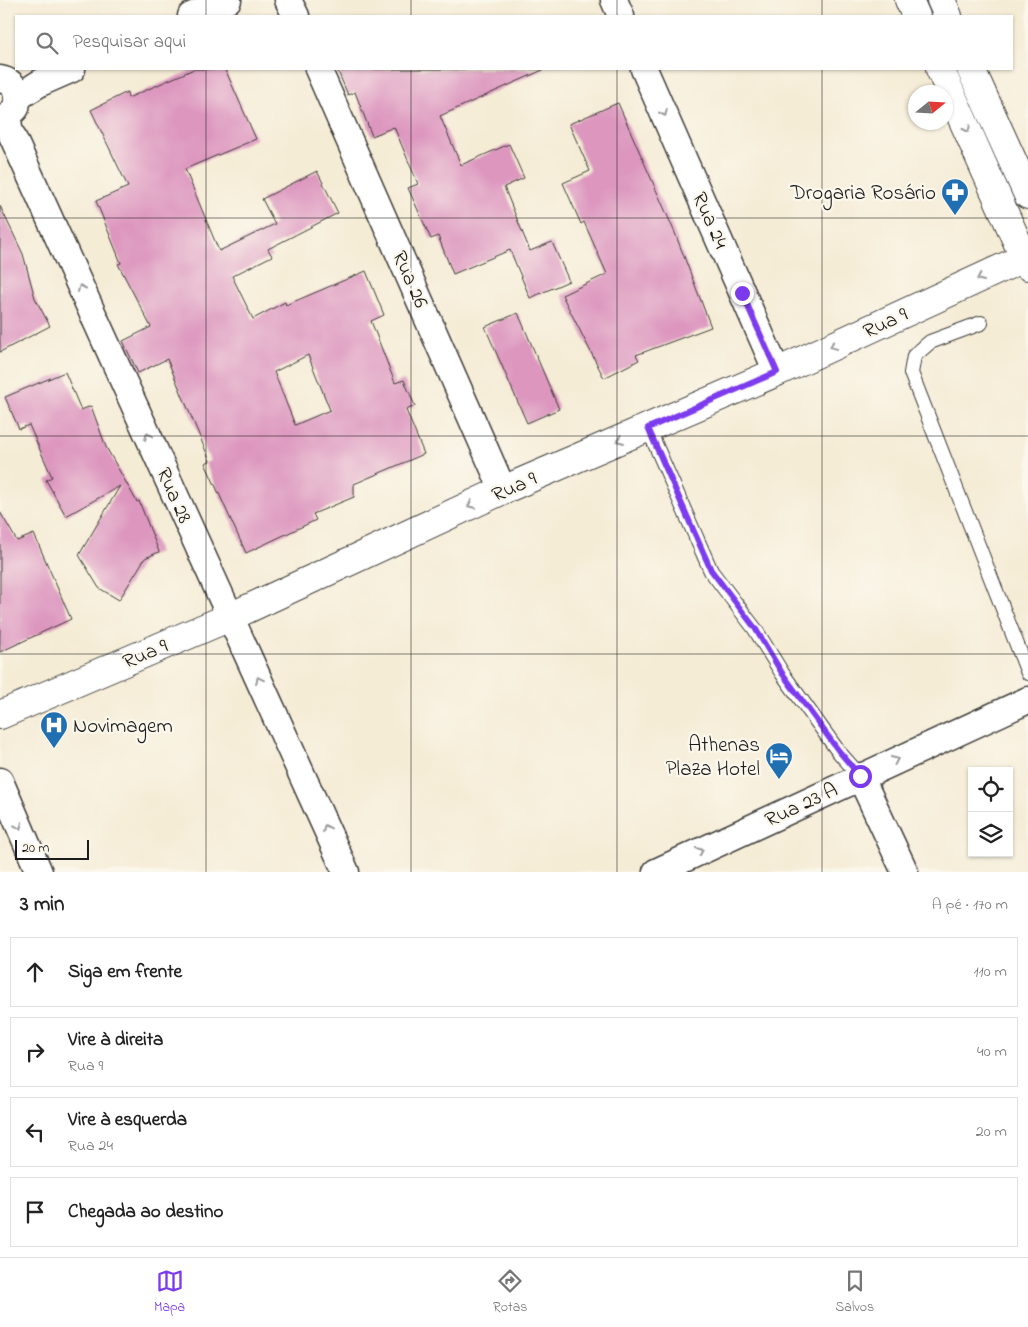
<!DOCTYPE html>
<html lang="pt">
<meta charset="utf-8">
<style>
:root{--surface:#fff;--page:#f6f6f6;--text:#222;--muted:#767676;--line:#e0e0e0;--accent:#7c3aed}
body{margin:0;font-family:"Indie Flower",sans-serif;background:var(--page);color:var(--text)}
.controls{position:absolute;right:15px;bottom:15px;display:grid;overflow:hidden;border-radius:0px;box-shadow:0 1px 4px #0004}
.controls button{width:45px;height:45px;display:grid;place-items:center;padding:0;border:0;border-bottom:1px solid var(--line);background:var(--surface);color:var(--text);font:25px sans-serif}
.compass{position:absolute;left:908px;top:85px;width:45px;height:45px;border-radius:50%;background:var(--surface);box-shadow:0 1px 4px #0004;rotate:72deg}
.scale{position:absolute;left:15px;bottom:12px;width:74px;box-sizing:border-box;padding-left:5px;border:2px solid #1c1c1c;border-top:0;font-size:14px;line-height:18px;white-space:nowrap;color:#1c1c1c;-webkit-text-stroke:4px #fbf7ec;paint-order:stroke}
.stop{position:absolute;width:15px;height:15px;margin:-11px;border:4px solid #7c3aed;border-radius:50%;background:#fff}
.stop.end{background:#7c3aed;border-color:#fff;box-shadow:0 1px 5px #0008}
.list{margin:0;padding:0;list-style:none}
h2{display:flex;justify-content:space-between;align-items:center;height:65px;margin:0;padding:0 20px;font-size:21px}
h2 small{font-size:16px;font-weight:400;color:var(--muted)}
.list li{display:grid;grid-template-columns:32px 1fr auto;gap:15px;align-items:center;box-sizing:border-box;height:70px;margin:0 10px 10px;padding:0 10px;border:1px solid var(--line);border-radius:0px}
.list b{display:block;font-size:19px;white-space:nowrap}
.list p{margin:0;font-size:16px;white-space:nowrap;color:var(--muted)}
.list em{font-size:16px;font-style:normal;color:var(--muted)}
.icon{flex:none;width:28px;height:28px;fill:none;stroke:currentColor;stroke-width:2;stroke-linecap:round;stroke-linejoin:round}
.map{position:relative;flex:none;width:1028px;height:872px;overflow:hidden}
.search{position:absolute;background:var(--surface);box-shadow:0 1px 4px #0004;left:15px;right:15px;top:15px;height:55px;display:flex;align-items:center;gap:12px;box-sizing:border-box;padding:0 18px;border-radius:0px;color:var(--muted);font-size:19px}
.sheet{height:385px;background:var(--surface)}
nav{display:flex;justify-content:space-around;align-items:center;box-sizing:border-box;height:70px;border-top:1px solid var(--line);background:var(--surface);font-size:14px;color:var(--muted)}
nav a{display:grid;justify-items:center;gap:2px}
nav .on{color:var(--accent)}
.map>svg:first-child{display:block}
</style>
<div class="map">
<svg width="1028" height="872" viewBox="0 0 1028 872">
<rect width="100%" height="100%" fill="#fbf7ec"/>
<filter id="ink" filterUnits="userSpaceOnUse"><feTurbulence type="fractalNoise" baseFrequency=".02" numOctaves="2"/><feDisplacementMap in="SourceGraphic" scale="10" xChannelSelector="R" yChannelSelector="G"/><feConvolveMatrix kernelMatrix="1 2 1 2 8 2 1 2 1" color-interpolation-filters="sRGB"/></filter>
<filter id="wash" filterUnits="userSpaceOnUse"><feTurbulence type="fractalNoise" baseFrequency=".0096" numOctaves="4" result="noise"/><feDisplacementMap in="SourceGraphic" scale="20" xChannelSelector="R" yChannelSelector="G"/><feGaussianBlur stdDeviation="1.12" result="paint"/><feColorMatrix in="noise" values="0 0 0 0 0 0 0 0 0 0 0 0 0 0 0 0 0 1.4 0 .05"/><feComposite in="paint" operator="in"/></filter>
<g filter="url(#wash)">
<rect width="100%" height="100%" fill="#f5ecd6"/>
<g id="blocks">
<g fill="#dd97bf" fill-rule="evenodd">
<path d="M194,69h31l31,70 -71,30 34,82 56,-27 -13,-25 55,-28 21,42 -70,36 4,7 -40,20 21,43 32,-17 1,3 80,-34 18,44 -13,6 24,62 9,-3 11,26 -9,4 18,44 -70,30v13l-41,17 3,6 -70,33 -41,-90 5,-2 -43,-102 -29,14 -15,-32 28,-14 -33,-63 3,-1 -25,-62 32,-14 -37,-77 36,-18 1,6zM308,355l22,55 -35,15 -21,-53z"/>
<polygon points="337,69 545,69 440,116 461,165 509,144 524,178 504,187 530,251 552,242 569,281 530,298 510,250 453,274 438,236 431,239 408,188 418,184 394,127 372,136 355,92 348,95"/>
<polygon points="618,103 675,233 711,327 636,355 639,360 604,378 562,295 607,274 584,222 581,224 563,183 590,171 569,124"/>
<polygon points="0,206 23,254 35,298 50,326 0,352"/>
<polygon points="518,313 559,409 527,423 485,327"/>
<polygon points="65,372 81,410 91,406 106,447 137,502 139,501 159,552 145,558 119,600 99,588 79,555 120,486 66,516 46,480 52,477 29,425 19,429 5,397"/>
<polygon points="0,512 17,541 34,534 71,619 0,652"/>
</g>
</g>
</g>
<g filter="url(#ink)">
<use href="#blocks" fill-opacity="0" stroke="#3d3b38" stroke-width="1"/>
<g fill="none" stroke-linecap="round" stroke-linejoin="round">
<g stroke="#3d3b38" stroke-width="16">
<g id="lane">
<polyline points="981,323 930,342 914,356 911,373 1028,673"/>
<polyline points="648,428 711,571 755,629 782,673 838,751 860,776"/>
</g>
</g>
<g stroke="#3d3b38" stroke-width="29">
<g id="street">
<polyline points="288,0 296,16"/>
<polyline points="614,0 621,16"/>
<polyline points="191,16 228,0"/>
<polyline points="318,69 503,490"/>
<polyline points="644,69 777,372"/>
<path d="M0,79c16,3 19,15 16,29l-4,4"/>
<polyline points="18,97 40,83 72,69"/>
<polyline points="8,116 9,129 346,872"/>
<polyline points="860,776 905,872"/>
<polyline points="0,781 39,872"/>
<polyline points="656,872 1028,700"/>
</g>
</g>
<g stroke="#3d3b38" stroke-width="30">
<g id="secondary">
<polyline points="909,0 916,16"/>
<polyline points="941,0 948,16"/>
<polyline points="940,69 1028,266"/>
<polyline points="971,69 1028,195"/>
<polyline points="0,715 230,617 503,490 777,372 1028,256"/>
</g>
</g>
<use href="#lane" stroke="#fff" stroke-width="14"/>
<use href="#street" stroke="#fff" stroke-width="26"/>
<use href="#secondary" stroke="#fff" stroke-width="28"/>
</g>
<defs><path id="oneway-chevron" d="M-2-3.5L2.5 0L-2 3.5" fill="none" stroke-width="1.6" stroke-linecap="round" stroke-linejoin="round" transform="scale(1.25)"/></defs>
<g stroke="#999">
<use href="#oneway-chevron" transform="translate(664 113) rotate(66)"/>
<use href="#oneway-chevron" transform="translate(967 129) rotate(66)"/>
<use href="#oneway-chevron" transform="translate(980 278) rotate(155)"/>
<use href="#oneway-chevron" transform="translate(81 288) rotate(-114)"/>
<use href="#oneway-chevron" transform="translate(833 346) rotate(155)"/>
<use href="#oneway-chevron" transform="translate(148 436) rotate(-114)"/>
<use href="#oneway-chevron" transform="translate(620 440) rotate(157)"/>
<use href="#oneway-chevron" transform="translate(471 505) rotate(155)"/>
<use href="#oneway-chevron" transform="translate(259 680) rotate(-115)"/>
<use href="#oneway-chevron" transform="translate(895 760) rotate(-25)"/>
<use href="#oneway-chevron" transform="translate(19 826) rotate(67)"/>
<use href="#oneway-chevron" transform="translate(326 828) rotate(-115)"/>
<use href="#oneway-chevron" transform="translate(700 851) rotate(-25)"/>
</g>
</g>
<g fill="none" stroke-linecap="round" stroke-linejoin="round" filter="url(#ink)">
<polyline stroke="#7c3aed" stroke-width="6" points="742,293 777,372 648,428 711,570 755,628 782,673 838,750 860,776"/>
</g>
<path fill="none" stroke="#1c1c1c" stroke-width="1" stroke-opacity="0.55" d="M206,0v16M411,0v16M617,0v16M822,0v16M206,69v803M411,69v803M617,69v803M822,69v803M0,218h1028M0,436h1028M0,654h1028"/>
<defs>
<g id="pharmacy-pin" transform="scale(1.4375)"><path d="M0 17L-7.5 6A9.5 9.5 0 1 1 7.5 6Z" fill="#1f6fb2" stroke="#fbf7ec"/><path d="M-2-6h4v4h4v4h-4v4h-4v-4h-4v-4h4Z" fill="#fff"/></g>
<g id="hospital-pin" transform="scale(1.4375)"><path d="M0 17L-7.5 6A9.5 9.5 0 1 1 7.5 6Z" fill="#1f6fb2" stroke="#fbf7ec"/><path d="M-5-5h3v3.5h4V-5h3V5h-3V1.5h-4V5h-3Z" fill="#fff"/></g>
<g id="hotel-pin" transform="scale(1.4375)"><path d="M0 17L-7.5 6A9.5 9.5 0 1 1 7.5 6Z" fill="#1f6fb2" stroke="#fbf7ec"/><path d="M-6-4.5h1.5V1H6V5H4.5V3h-9V5H-6ZM-4 0a1.8 1.8 0 1 1 3.6 0ZM.5 0V-2.5h3Q6-2.5 6 0Z" fill="#fff"/></g>
</defs>
<g fill-rule="evenodd">
<use href="#pharmacy-pin" x="955" y="192"/>
<use href="#hospital-pin" x="54" y="725"/>
<use href="#hotel-pin" x="779" y="756"/>
</g>
<g text-anchor="middle" stroke-width="4.5" stroke-linejoin="round" paint-order="stroke">
<g font-size="21" fill="#1c1c1c" stroke="#fbf7ec" text-anchor="end">
<text x="936" y="199">Drogaria Rosário</text>
<text x="73" y="732" text-anchor="start">Novimagem</text>
<text x="760" y="751">Athenas<tspan x="760" dy="24">Plaza Hotel</tspan></text>
</g>
<g font-size="21" fill="#1c1c1c" stroke="#fbf7ec">
<text transform="translate(711 220) rotate(66)" y="7">Rua 24</text>
<text transform="translate(411 279) rotate(66)" y="7">Rua 26</text>
<text transform="translate(885 322) rotate(-25)" y="7">Rua 9</text>
<text transform="translate(514 486) rotate(-24)" y="7">Rua 9</text>
<text transform="translate(175 495) rotate(66)" y="7">Rua 28</text>
<text transform="translate(145 653) rotate(-23)" y="7">Rua 9</text>
<text transform="translate(801 804) rotate(-25)" y="7">Rua 23 A</text>
</g>
</g>
</svg>
<div class="controls">
<button><svg class="icon" aria-label="locate" viewBox="0 0 24 24"><circle cx="12" cy="12" r="6"/><path d="M12 2v4M12 18v4M2 12h4M18 12h4"/></svg></button>
<button><svg class="icon" aria-label="layers" viewBox="0 0 24 24"><path d="M12 4l9 5-9 5-9-5zM3 14l9 5 9-5"/></svg></button>
</div>
<svg class="compass" viewBox="-18 -18 36 36"><path d="M0-13l5 13h-10z" fill="#e53935"/><path d="M0 13l5-13h-10z" fill="#767676"/></svg>
<div class="scale">20 m</div>
<div class="stop" style="left:860px;top:776px"></div>
<div class="stop end" style="left:742px;top:293px"></div>
<div class="search"><svg class="icon" aria-label="search" viewBox="0 0 24 24"><circle cx="10" cy="10" r="6"/><path d="M15 15l6 6"/></svg>Pesquisar aqui</div>
</div>
<section class="sheet">
<h2>3 min<small>A pé · 170 m</small></h2>
<ul class="list">
<li><svg class="icon" aria-label="ahead" viewBox="0 0 24 24"><path d="M12 20V5M6 11l6-6 6 6"/></svg><div><b>Siga em frente</b></div><em>110 m</em></li>
<li><svg class="icon" aria-label="right" viewBox="0 0 24 24"><path d="M7 20v-9h11M14 6l5 5-5 5"/></svg><div><b>Vire à direita</b><p>Rua 9</p></div><em>40 m</em></li>
<li><svg class="icon" aria-label="left" viewBox="0 0 24 24"><path d="M17 20v-9H6M10 6l-5 5 5 5"/></svg><div><b>Vire à esquerda</b><p>Rua 24</p></div><em>20 m</em></li>
<li><svg class="icon" aria-label="arrive" viewBox="0 0 24 24"><path d="M6 21V4h12l-3 4 3 4H6"/></svg><div><b>Chegada ao destino</b></div></li>
</ul>
</section>
<nav>
<a class="on"><svg class="icon" aria-label="map" viewBox="0 0 24 24"><path d="M3 6l6-2 6 2 6-2v14l-6 2-6-2-6 2zM9 4v14M15 6v14"/></svg>Mapa</a>
<a><svg class="icon" aria-label="directions" viewBox="0 0 24 24"><path d="M12 3l9 9-9 9-9-9zM9 14v-3h6M13 9l2 2-2 2"/></svg>Rotas</a>
<a><svg class="icon" aria-label="saved" viewBox="0 0 24 24"><path d="M7 4h10v16l-5-4-5 4z"/></svg>Salvos</a>
</nav>
